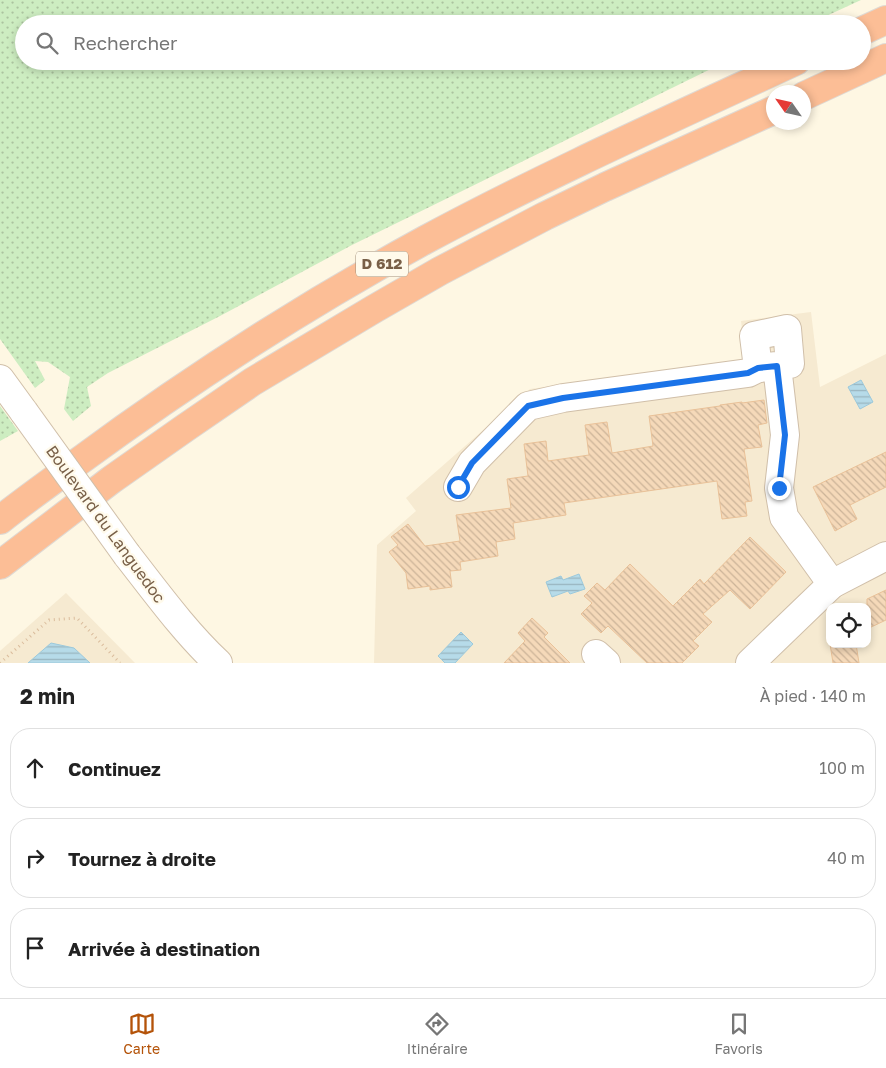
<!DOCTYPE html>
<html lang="fr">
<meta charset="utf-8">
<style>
:root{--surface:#fff;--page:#f6f6f6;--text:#222;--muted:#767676;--line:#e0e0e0;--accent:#b45309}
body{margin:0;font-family:"Golos Text",sans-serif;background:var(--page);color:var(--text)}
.controls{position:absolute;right:15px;bottom:15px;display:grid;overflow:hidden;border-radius:10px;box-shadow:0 2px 8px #0003}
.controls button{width:45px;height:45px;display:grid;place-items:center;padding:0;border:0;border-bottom:1px solid var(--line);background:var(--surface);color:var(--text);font:25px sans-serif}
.compass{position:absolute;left:766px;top:85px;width:45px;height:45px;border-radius:50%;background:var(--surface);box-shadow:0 2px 8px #0003;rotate:304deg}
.stop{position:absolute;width:15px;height:15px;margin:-11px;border:4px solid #1a73e8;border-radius:50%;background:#fff}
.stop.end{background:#1a73e8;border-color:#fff;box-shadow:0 1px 5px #0008}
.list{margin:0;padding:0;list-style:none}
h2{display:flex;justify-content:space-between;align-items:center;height:65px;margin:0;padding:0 20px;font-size:21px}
h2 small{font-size:16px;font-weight:400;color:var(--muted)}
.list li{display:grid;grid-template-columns:32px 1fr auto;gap:15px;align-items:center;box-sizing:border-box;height:80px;margin:0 10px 10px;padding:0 10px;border:1px solid var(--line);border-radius:20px}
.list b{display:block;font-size:19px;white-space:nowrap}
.list em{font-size:16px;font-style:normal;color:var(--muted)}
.icon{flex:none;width:28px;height:28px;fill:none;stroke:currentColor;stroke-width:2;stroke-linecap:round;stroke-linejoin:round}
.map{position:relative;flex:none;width:886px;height:663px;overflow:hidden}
.search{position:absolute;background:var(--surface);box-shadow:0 2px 8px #0003;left:15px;right:15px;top:15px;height:55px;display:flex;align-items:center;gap:12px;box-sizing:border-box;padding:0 18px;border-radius:28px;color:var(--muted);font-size:19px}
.sheet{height:335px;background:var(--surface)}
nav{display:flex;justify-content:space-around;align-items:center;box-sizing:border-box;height:70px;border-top:1px solid var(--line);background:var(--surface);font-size:14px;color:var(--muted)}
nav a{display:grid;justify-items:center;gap:2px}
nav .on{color:var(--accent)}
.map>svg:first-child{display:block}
</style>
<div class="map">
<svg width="886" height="663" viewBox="0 0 886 663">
<defs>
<pattern id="grass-dots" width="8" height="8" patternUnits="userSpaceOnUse" patternTransform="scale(1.25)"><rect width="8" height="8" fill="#cdedc1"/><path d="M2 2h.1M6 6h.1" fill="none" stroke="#abc39f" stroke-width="1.8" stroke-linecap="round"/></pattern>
<pattern id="water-rules" width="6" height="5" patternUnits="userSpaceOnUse" patternTransform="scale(1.25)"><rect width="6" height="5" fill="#b6dbe9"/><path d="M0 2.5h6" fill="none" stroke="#99b5bf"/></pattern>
<pattern id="building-back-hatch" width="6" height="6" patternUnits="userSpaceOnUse" patternTransform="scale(1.25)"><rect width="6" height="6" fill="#f5d9b9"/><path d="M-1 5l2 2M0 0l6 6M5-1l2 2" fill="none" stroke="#cbb398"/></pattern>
</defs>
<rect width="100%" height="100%" fill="#fef7e3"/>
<g fill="#f6ead1" fill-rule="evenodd">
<path d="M811,312l9,75 66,-33v309h-512l3,-118 39,-34 -10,-13 124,-109 216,-29 -5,-39zM830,607h37v37h-37z"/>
<polygon points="66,593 135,663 0,663 0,651"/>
</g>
<g fill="url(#grass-dots)">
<polygon points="0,0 861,0 809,24 24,24 24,61 727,61 352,245 220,316 108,373 87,387 91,406 73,421 64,409 70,377 48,362 35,361 45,380 35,388 0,339"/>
<polygon points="0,406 18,431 0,441"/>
</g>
<g fill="url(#water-rules)" stroke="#9cc9db">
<polygon points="861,380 873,402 860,409 848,387"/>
<polygon points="579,574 585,589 570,594 568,591 552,597 546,582 561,576 563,580"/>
<polygon points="461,632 473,644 455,663 445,663 438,656"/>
<polygon points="51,643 74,648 90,663 28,663"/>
</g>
<g fill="url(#building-back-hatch)" stroke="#e9c198">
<polygon points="764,400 767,423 758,425 762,447 744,449 752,501 745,502 747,516 722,519 717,481 564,503 566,515 513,523 515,539 496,542 498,556 460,562 461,570 450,571 452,587 430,590 430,586 408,589 406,573 389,552 398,545 391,537 408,524 425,546 460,541 456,515 511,508 507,479 528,476 524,444 546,441 548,461 589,455 585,425 607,422 612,453 653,446 649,416 720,406 720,405 742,402 742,403"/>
<polygon points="886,452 886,487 850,505 857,519 835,531 813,487"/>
<polygon points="750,537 786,572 750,609 730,590 703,614 712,622 693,641 699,646 682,663 647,663 608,626 601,633 581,614 592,603 584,596 597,583 605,590 630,564 673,606 700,579 704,584"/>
<polygon points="886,590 886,620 867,629 867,599"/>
<polygon points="532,618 548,633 544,637 570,663 504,663 525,641 518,633"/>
<polygon points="830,644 856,644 859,663 833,663"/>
</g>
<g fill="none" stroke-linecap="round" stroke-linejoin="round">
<g stroke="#d0bfa9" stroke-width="30">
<g id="minor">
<polyline points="777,366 758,368 754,336 787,329 790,364 777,366 785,435 779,488 784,517 832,584"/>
<polyline points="0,379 24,412"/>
<polyline points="458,487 472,463 528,406 563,398 748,373 758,368"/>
<path d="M127,555c29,37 57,76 91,108"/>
<polyline points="596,654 606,663"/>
<polyline points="750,663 832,584 886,556"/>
</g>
</g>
<g stroke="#dfd9d3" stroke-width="30">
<g id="highway">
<polyline points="862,31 886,20"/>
<polyline points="804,96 886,58"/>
<path d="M0,520c25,-20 52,-39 78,-58 110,-81 226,-156 347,-222 121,-65 246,-121 371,-179"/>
<polyline points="0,565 111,480 185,428 252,382 374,309 440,271 545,216 605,187 774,110"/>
</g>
</g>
<polyline stroke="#dabc9c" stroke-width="3" stroke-dasharray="1 4" stroke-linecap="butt" points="0,663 49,620 77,618 120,663"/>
<use href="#minor" stroke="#fff" stroke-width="28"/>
<use href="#highway" stroke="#fcbe96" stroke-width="28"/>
<g stroke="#d0bfa9" stroke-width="30" stroke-linecap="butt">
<polyline id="minor-bridge" points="24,412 127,555"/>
</g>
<use href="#minor-bridge" stroke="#fff" stroke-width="28"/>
</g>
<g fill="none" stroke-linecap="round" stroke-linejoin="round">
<polyline stroke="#1a73e8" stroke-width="6" points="458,487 472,463 528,406 563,398 748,373 758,368 777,366 785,435 779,488"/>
</g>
<g text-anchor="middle" stroke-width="4.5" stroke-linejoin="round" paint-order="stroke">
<rect fill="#fffaeb" stroke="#a08e78" stroke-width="1" x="356" y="251.5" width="52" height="25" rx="4"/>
<g font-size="15" font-weight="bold" fill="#785f47">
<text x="382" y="269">D 612</text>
</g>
<g font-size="16" fill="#785f47" stroke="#fffaeb">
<text transform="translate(106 524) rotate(54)" y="6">Boulevard du Languedoc</text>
</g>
</g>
</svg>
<div class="controls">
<button><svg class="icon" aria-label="locate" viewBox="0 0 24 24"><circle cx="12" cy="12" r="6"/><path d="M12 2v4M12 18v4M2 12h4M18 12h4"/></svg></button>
</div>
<svg class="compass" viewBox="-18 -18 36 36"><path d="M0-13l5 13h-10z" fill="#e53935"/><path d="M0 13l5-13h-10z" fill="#767676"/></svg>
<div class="stop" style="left:458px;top:487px"></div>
<div class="stop end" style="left:779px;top:488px"></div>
<div class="search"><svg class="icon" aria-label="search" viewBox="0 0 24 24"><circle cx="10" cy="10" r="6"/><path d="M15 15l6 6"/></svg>Rechercher</div>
</div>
<section class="sheet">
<h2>2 min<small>À pied · 140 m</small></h2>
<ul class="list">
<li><svg class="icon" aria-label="ahead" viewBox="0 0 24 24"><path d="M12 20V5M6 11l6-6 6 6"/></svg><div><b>Continuez</b></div><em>100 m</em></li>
<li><svg class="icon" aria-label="right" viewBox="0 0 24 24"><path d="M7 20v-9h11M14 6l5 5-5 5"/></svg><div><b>Tournez à droite</b></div><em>40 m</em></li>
<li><svg class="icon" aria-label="arrive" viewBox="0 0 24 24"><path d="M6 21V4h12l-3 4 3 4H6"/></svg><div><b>Arrivée à destination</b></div></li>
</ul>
</section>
<nav>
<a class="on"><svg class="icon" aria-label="map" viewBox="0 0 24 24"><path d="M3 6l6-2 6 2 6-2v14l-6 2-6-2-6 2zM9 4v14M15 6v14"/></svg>Carte</a>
<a><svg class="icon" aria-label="directions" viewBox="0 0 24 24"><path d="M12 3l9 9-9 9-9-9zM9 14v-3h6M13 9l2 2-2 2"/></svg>Itinéraire</a>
<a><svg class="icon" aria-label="saved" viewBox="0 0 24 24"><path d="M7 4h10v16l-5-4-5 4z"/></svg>Favoris</a>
</nav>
